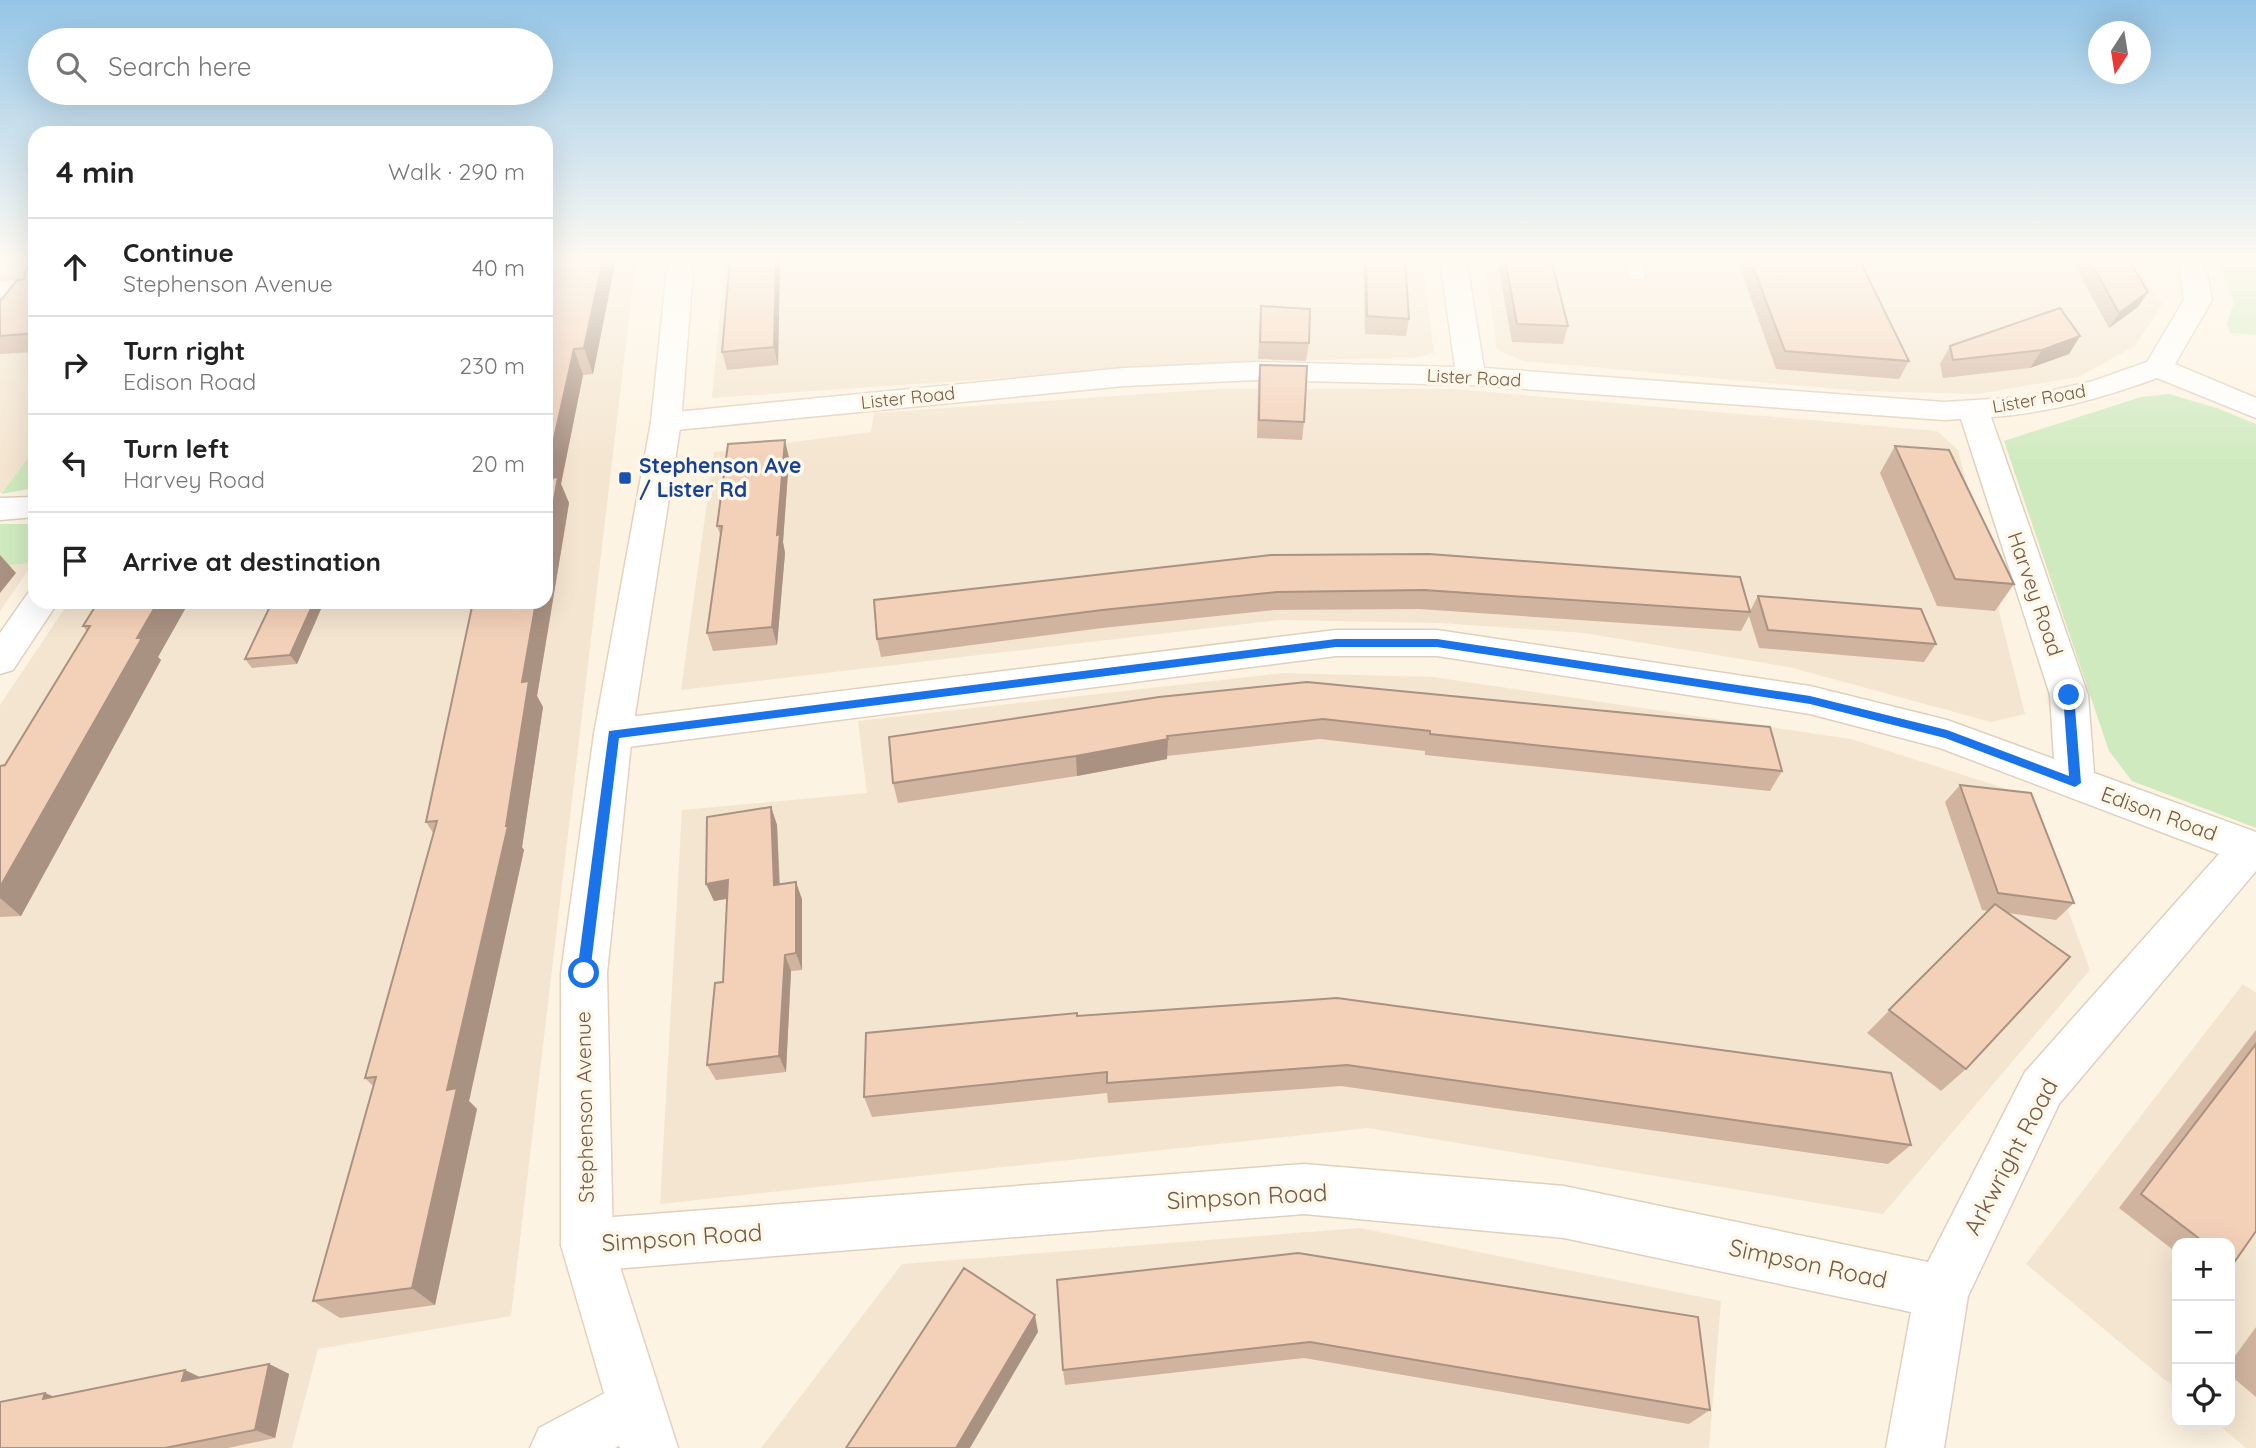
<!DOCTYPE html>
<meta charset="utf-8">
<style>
:root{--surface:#fff;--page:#f6f6f6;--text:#222;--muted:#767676;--line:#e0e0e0}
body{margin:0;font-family:Quicksand,sans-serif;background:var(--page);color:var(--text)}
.controls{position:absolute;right:21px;bottom:21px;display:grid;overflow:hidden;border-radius:14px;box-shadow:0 7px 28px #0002}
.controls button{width:63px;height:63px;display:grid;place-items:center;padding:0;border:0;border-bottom:2px solid var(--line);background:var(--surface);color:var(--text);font:35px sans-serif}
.compass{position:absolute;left:2088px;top:21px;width:63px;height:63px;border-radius:50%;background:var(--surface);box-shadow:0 7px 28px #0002;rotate:192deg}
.stop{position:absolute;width:21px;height:21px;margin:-16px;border:5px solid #1a73e8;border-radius:50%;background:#fff}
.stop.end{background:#1a73e8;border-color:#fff;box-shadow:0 2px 7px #0008}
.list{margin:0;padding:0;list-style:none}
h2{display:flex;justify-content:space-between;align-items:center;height:91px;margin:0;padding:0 28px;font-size:30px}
h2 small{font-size:23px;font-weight:400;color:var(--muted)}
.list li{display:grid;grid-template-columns:46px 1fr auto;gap:21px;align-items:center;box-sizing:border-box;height:98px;padding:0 28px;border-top:2px solid var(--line)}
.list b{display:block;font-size:26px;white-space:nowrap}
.list p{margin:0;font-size:23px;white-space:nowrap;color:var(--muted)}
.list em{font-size:23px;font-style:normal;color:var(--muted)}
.icon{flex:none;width:38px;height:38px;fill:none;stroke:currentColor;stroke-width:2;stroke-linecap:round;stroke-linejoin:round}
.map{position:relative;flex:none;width:2256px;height:1448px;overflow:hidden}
.search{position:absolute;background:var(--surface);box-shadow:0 7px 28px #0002;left:28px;top:28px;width:525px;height:77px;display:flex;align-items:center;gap:18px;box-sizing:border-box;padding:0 24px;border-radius:38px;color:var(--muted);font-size:26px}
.panel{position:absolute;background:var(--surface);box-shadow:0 7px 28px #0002;left:28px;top:126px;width:525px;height:483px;border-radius:21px}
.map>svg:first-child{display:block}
</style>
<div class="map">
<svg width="2256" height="1448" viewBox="0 0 2256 1448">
<rect width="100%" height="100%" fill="#fdf3e2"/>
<g fill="#f4e5d0">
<polygon points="0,259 35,259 35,452 0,494"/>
<polygon points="546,259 636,259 511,1316 318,1349 292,1448 0,1448 0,705 69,602 546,602"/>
<polygon points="725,259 1422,259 1434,353 1414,358 1252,361 712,398"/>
<polygon points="1484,259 2129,259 2163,304 2135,346 2078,377 1977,394 1860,391 1523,361 1497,350"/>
<polygon points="1216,389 1453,389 1937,431 1958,450 2025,714 1991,722 1789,667 1584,633 1440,623 1279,620 681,690 714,452 871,432 874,413"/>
<polygon points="33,563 0,611 0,566"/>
<polygon points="1283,673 1433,677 1851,739 2026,795 2090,970 1883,1214 1368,1128 660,1204 682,810 867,793 858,721"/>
<polygon points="2243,984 2256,993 2256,1448 2246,1448 2215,1422 2230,1422 2230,1243 2177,1243 2177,1390 2026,1264"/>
<polygon points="1360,1228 1721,1301 1709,1448 761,1448 902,1264"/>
</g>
<g fill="#d0eac0">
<polygon points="2218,259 2256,259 2256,335 2230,333 2227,324 2234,302"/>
<polygon points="2169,394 2217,408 2256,424 2256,828 2132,781 2109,751 2004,441 2141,397"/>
<polygon points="33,452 35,488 1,494"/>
<polygon points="0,524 35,524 33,563 0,566"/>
</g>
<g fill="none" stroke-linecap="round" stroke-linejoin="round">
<g stroke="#e1cfbd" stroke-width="3">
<polygon id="lane" points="1623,259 1639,259 1645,275 1643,279 1631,279"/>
</g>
<g stroke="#e1cfbd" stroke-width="3">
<g id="street">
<path d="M1440,259h26l18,109 460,34 80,-5 69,-16 54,-19 37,-62 -6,-41h26l8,41 -37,64 81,34v20l-99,-40c-54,20 -109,35 -166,39l97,278 6,78 162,59v39l-197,233 -91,192 -24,152h-58l25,-136 -347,-74 -260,-24 -717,57 -19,-7 -7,-19 7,-19 19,-7 717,-55 260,22 364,76 97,-190 194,-218 -279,-106 -130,-34 -373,-58h-101l-723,93 -14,-5 -5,-10 5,-10 14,-5 723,-89h101l373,56 137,34 107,39 -4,-64 -89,-276 -17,1 -473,-35 -215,-5 -132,6 -458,45 -11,-3 -4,-6 4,-6 11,-3 458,-45 132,-6 199,5z"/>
<polygon points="35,279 35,295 0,297 0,281"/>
<polygon points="35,497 35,517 0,520 0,498"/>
<polygon points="35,591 35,602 58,602 13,670 0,674 0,633 28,593"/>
<polygon points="635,1377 655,1385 663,1405 655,1425 615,1448 530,1448 539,1428"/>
</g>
</g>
<g stroke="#e6d1bb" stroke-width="3">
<polygon id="secondary" points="668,259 694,259 681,422 632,734 607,973 613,1245 678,1448 620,1448 561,1245 561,973 594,734 651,422"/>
</g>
<use href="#lane" fill="#fff" fill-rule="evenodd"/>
<use href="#street" fill="#fff" fill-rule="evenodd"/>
<use href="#secondary" fill="#fff" fill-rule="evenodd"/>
</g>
<g fill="#d1b49f">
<polygon points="35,259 35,352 0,354 0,301 24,279"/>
<polygon points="552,259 616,259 593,374 583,375 561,484 569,503 537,696 543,707 522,847 524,850 469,1101 477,1109 435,1305 340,1318 313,1301 373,1086 365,1078 433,833 426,822 549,285 547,278"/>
<polygon points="780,259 778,365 727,370 722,352"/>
<polygon points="1363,259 1405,259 1409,319 1406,336 1365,334"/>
<polygon points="1497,259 1551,259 1568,326 1563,344 1512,342"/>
<polygon points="1741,259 1859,259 1909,361 1899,379 1776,369 1739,265"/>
<polygon points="2071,259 2128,259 2138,307 2109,328"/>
<polygon points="1261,306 1309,343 1306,361 1258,359"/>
<polygon points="2080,336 2069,354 2030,368 1943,378 1940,364 1950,346"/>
<polygon points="1260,365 1304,422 1302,440 1257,438 1258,383"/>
<polygon points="1895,446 2014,584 1995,611 1937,606 1880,473"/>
<polygon points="789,458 783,542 785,553 777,645 713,651 707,633 721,537 717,526"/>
<polygon points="1271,555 1750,611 1758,596 1936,644 1924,662 1759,648 1749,616 1741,631 1419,609 1274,610 1102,628 881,657 877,639"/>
<polygon points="98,602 189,602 158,657 161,660 21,916 0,917 0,766 5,765 87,631 83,626"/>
<polygon points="272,602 324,602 297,664 252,668 245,659"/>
<polygon points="1159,697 1782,771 1770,791 1425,755 1425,751 1320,739 1167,756 1167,759 1077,776 898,803 893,783"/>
<polygon points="1960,785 2074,903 2056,920 2008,913 1966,1069 1941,1091 1867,1033 1988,911 1982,910 1945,802"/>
<polygon points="771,807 777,825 780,884 802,899 802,970 791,971 786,1072 716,1080 707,1065 723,982 727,899 714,901 706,884"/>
<polygon points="1077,1016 1911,1145 1888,1164 1341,1086 1108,1103 1107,1093 872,1117 864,1097"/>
<polygon points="2256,1030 2256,1231 2233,1264 2230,1266 2230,1243 2177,1243 2177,1253 2119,1208"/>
<polygon points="1057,1280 1710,1410 1689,1424 1304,1358 1065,1385 1063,1370"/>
<polygon points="2256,1327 2256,1397 2230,1375 2230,1363"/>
<polygon points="269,1364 289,1374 275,1438 228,1448 0,1448 45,1393 54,1397 201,1378"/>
</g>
<g fill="#aa9282">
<polygon points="603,259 616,259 593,374 584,348"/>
<polygon points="776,259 780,259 778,365 774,347"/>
<polygon points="2148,292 2138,307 2109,328 2119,313"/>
<polygon points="2080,336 2069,354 2030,368 2042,350"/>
<polygon points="574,349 583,375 561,484 569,503 537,696 543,707 522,847 524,850 469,1101 477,1109 435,1305 412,1288 447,1090 506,826 522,682 536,602 546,602 546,474"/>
<polygon points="785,440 789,458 783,542 785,553 777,645 772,627 777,535"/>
<polygon points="0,555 16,573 0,593"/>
<polygon points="158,602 189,602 158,657 161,660 21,916 0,898 0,887 137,638"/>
<polygon points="314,602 324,602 297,664 290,655"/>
<polygon points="1168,739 1167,759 1077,776 1076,756"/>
<polygon points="771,807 777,825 780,902 774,885"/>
<polygon points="728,880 735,897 714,901 706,884"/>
<polygon points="796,882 802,899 802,970 796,953"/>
<polygon points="785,955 791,971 786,1072 779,1056"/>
<polygon points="1035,1315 1038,1332 970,1448 956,1448"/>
<polygon points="269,1364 289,1374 275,1438 255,1430"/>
<polygon points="185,1370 206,1380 182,1381"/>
<polygon points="45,1393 69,1403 43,1399"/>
</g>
<g fill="#f3d1b9" stroke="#aa9282" stroke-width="2">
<polygon points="35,259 35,333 0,336 0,301 17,280 24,279 25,271"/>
<polygon points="552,259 603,259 584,348 574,349 546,474 546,299 551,278 547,278"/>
<polygon points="730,259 776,259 774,347 722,352"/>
<polygon points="1366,259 1405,259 1409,319 1367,316"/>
<polygon points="1505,259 1551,259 1568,326 1517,324"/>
<polygon points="1750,259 1859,259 1909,361 1785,351"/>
<polygon points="2089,259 2128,259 2148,292 2119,313"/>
<polygon points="1261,306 1310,309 1309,343 1260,342"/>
<polygon points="2060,308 2080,336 2042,350 1953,360 1950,346"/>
<polygon points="1260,365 1307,366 1304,422 1259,420"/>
<polygon points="785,440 777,535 780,534 772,627 707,633 722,526 717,526 728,444"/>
<polygon points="1895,446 1949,450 2014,584 1955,579"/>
<polygon points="558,477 546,545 546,479"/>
<polygon points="1429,554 1740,577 1750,612 1424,590 1277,592 1102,610 877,639 874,600 1271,555"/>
<polygon points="1758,596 1921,609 1936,644 1768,630"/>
<polygon points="98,602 158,602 137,638 142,638 0,887 0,766 5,765 90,626 83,626"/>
<polygon points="272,602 314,602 290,655 245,659"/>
<polygon points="473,602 536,602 522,682 529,681 506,826 508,826 447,1090 457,1088 412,1288 313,1301 376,1077 365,1078 437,821 426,822"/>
<polygon points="1307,682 1770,727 1782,771 1430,734 1430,731 1323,719 1167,736 1168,739 1076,756 893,783 889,737 1159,697"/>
<polygon points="1960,785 2031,793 2074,903 1998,893"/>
<polygon points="771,807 774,885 796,882 796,953 785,955 779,1056 707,1065 715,983 723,982 728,880 706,884 707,817"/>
<polygon points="1995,904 2070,957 1966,1069 1889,1010"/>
<polygon points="1337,998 1891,1073 1911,1145 1347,1065 1107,1083 1107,1072 864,1097 866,1033 1077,1013 1077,1016"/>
<polygon points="2256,1044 2256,1231 2233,1264 2230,1262 2230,1243 2205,1243 2141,1194"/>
<polygon points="1298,1253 1698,1317 1710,1410 1310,1342 1063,1370 1057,1280"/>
<polygon points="964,1268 1035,1315 956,1448 846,1448"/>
<polygon points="269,1364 255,1430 165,1448 0,1448 0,1402 45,1393 43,1399 185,1370 182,1381"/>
</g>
<linearGradient id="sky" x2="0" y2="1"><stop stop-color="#94c5e7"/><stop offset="0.56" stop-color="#fefaf2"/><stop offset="1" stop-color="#fefaf2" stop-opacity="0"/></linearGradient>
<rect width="2256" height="462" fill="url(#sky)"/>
<polygon fill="#1a73e8" points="1336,639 1437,639 1810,696 1947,730 2069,776 2063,695 2069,691 2074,695 2081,783 2075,787 1945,738 1810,704 1437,647 1336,647 619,738 590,973 584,979 577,973 609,731"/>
<rect fill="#1a4fb4" stroke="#fff7e8" stroke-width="2.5" x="618" y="471" width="14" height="14" rx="3.5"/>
<g text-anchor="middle" stroke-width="7" stroke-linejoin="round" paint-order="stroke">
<g font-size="18" fill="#755948" stroke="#fff7e8">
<text transform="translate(1474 378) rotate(3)" y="6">Lister Road</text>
<text transform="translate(908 398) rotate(-6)" y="6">Lister Road</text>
<text transform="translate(2039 399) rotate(-10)" y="6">Lister Road</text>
</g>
<g font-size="21" font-weight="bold" fill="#164399" stroke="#fff7e8" text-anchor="start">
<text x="639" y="473">Stephenson Ave<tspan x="639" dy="24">/ Lister Rd</tspan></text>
</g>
<g font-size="21" fill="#755948" stroke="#fff7e8">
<text transform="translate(2035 594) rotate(71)" y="7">Harvey Road</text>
<text transform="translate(2159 814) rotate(20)" y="7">Edison Road</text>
<text transform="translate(585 1107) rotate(-91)" y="7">Stephenson Avenue</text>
</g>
<g font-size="24" fill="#755948" stroke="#fff7e8">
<text transform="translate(2011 1157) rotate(-62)" y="8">Arkwright Road</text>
<text transform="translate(1247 1197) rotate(-3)" y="8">Simpson Road</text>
<text transform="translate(682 1238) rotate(-4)" y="8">Simpson Road</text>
<text transform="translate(1808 1264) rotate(12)" y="8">Simpson Road</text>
</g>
</g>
</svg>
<div class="controls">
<button>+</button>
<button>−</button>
<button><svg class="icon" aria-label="locate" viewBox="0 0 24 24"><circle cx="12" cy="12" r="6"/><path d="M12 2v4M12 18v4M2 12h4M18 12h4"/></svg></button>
</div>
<svg class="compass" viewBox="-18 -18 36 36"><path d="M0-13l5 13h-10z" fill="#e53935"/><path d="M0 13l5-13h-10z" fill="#767676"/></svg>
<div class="stop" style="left:584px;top:973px"></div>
<div class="stop end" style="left:2069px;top:695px"></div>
<div class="search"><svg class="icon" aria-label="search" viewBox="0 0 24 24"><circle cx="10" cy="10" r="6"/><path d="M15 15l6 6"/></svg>Search here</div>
<section class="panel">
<h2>4 min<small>Walk · 290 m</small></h2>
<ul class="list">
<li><svg class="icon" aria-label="ahead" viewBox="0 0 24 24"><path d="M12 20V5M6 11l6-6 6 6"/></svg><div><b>Continue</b><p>Stephenson Avenue</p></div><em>40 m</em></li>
<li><svg class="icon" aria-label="right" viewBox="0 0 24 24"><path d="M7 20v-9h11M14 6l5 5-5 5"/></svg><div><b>Turn right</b><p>Edison Road</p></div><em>230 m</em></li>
<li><svg class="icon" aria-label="left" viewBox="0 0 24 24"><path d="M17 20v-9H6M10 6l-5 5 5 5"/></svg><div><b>Turn left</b><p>Harvey Road</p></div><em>20 m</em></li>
<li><svg class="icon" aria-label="arrive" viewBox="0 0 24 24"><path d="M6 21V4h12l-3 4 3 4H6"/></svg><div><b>Arrive at destination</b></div></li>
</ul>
</section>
</div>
